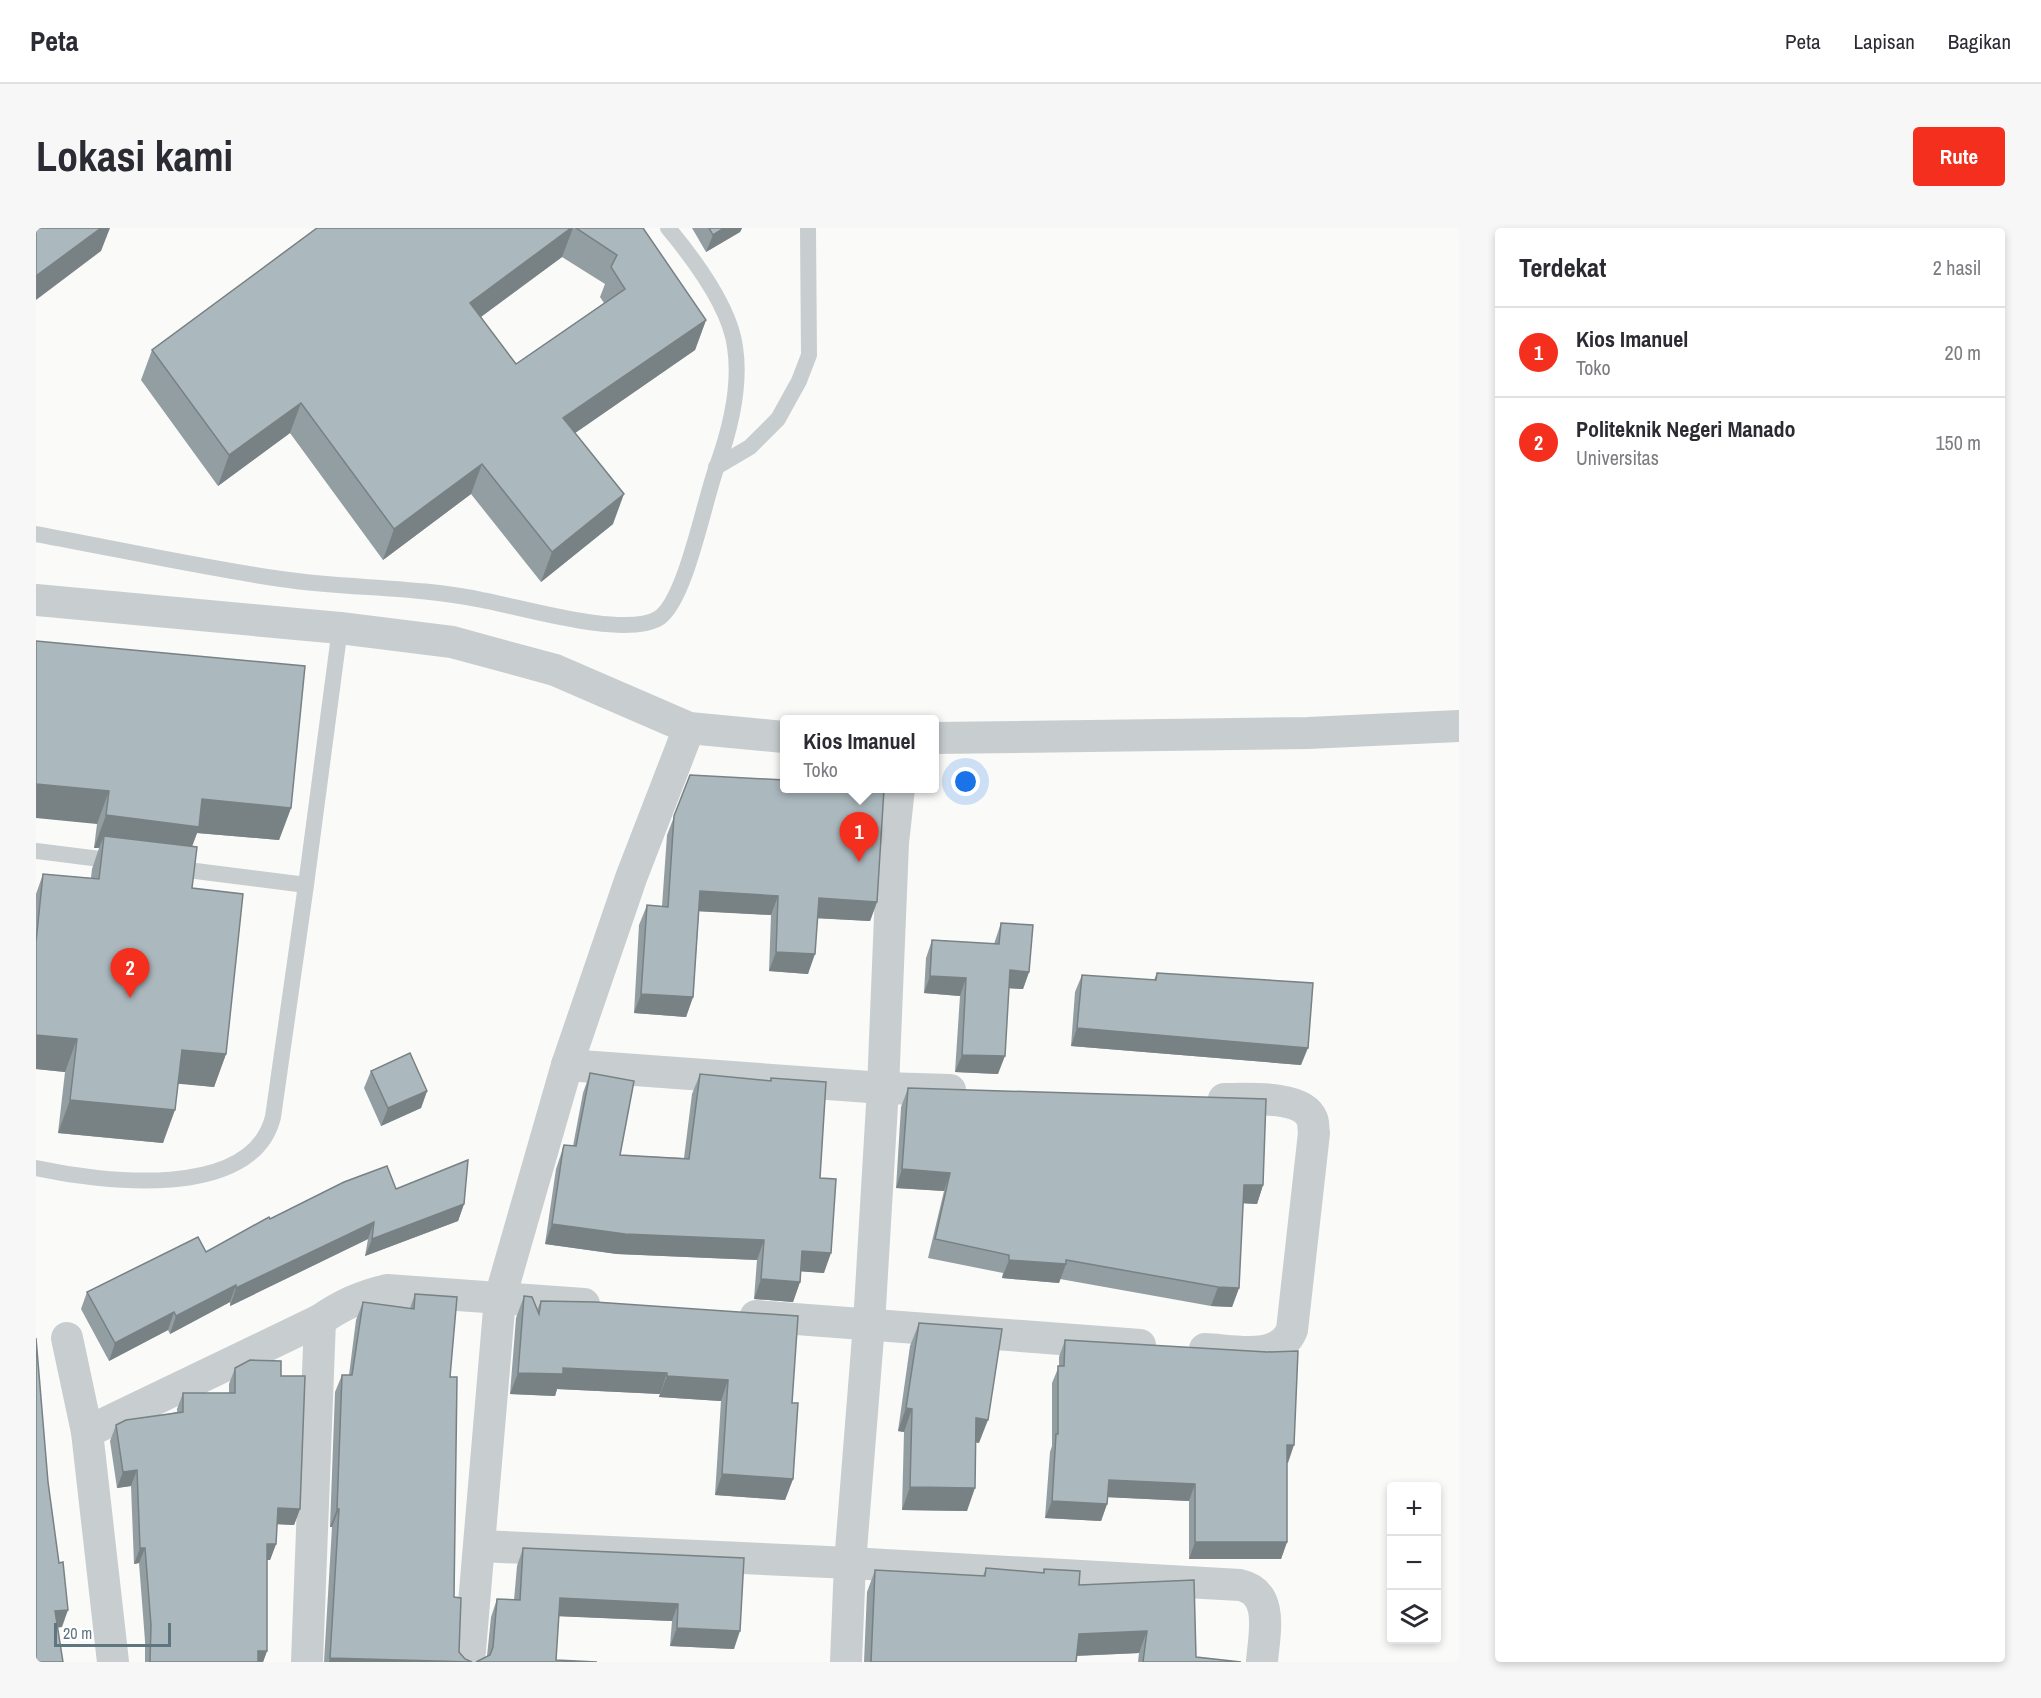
<!DOCTYPE html>
<html lang="id">
<meta charset="utf-8">
<style>
:root{--surface:#fff;--page:#f7f7f7;--text:#2b2b33;--muted:#7c7c81;--line:#e1e1e2;--accent:#f42f1e}
body{margin:0;font-family:"Archivo Narrow",sans-serif;background:var(--page);color:var(--text)}
.controls{position:absolute;right:18px;bottom:18px;display:grid;overflow:hidden;border-radius:6px;box-shadow:0 3px 9px #0003}
.controls button{width:54px;height:54px;display:grid;place-items:center;padding:0;border:0;border-bottom:2px solid var(--line);background:var(--surface);color:var(--text);font:30px sans-serif}
.scale{position:absolute;left:18px;bottom:15px;width:117px;box-sizing:border-box;padding-left:6px;border:3px solid #5e7680;border-top:0;font-size:16px;line-height:21px;white-space:nowrap;color:#5e7680;-webkit-text-stroke:4px #fff;paint-order:stroke}
.you{position:absolute;left:930px;top:554px;width:21px;height:21px;margin:-15px;border:4px solid #fff;border-radius:50%;background:#1a73e8;box-shadow:0 0 0 9px #1a73e833}
.badge{display:grid;place-items:center;width:39px;height:39px;border-radius:50%;background:var(--accent);color:#fff;font-size:20px;font-weight:700}
.pin{position:absolute;translate:-50% -50px;filter:drop-shadow(0 2px 3px #0008)}
.pin::after{content:'';position:absolute;top:32px;width:21px;height:18px;background:inherit;clip-path:polygon(0 0,100% 0,50% 100%)}
.popup{position:absolute;left:744px;top:487px;width:159px;height:78px;box-sizing:border-box;display:grid;place-content:center;border-radius:6px;background:var(--surface);filter:drop-shadow(0 2px 4px #0005);font-size:20px;white-space:nowrap;color:var(--muted)}
.popup b{font-size:22px;color:var(--text)}
.popup::after{content:'';position:absolute;left:50%;top:100%;margin-left:-12px;border:12px solid transparent;border-top-color:var(--surface)}
.list{margin:0;padding:0;list-style:none}
h2{display:flex;justify-content:space-between;align-items:center;height:78px;margin:0;padding:0 24px;font-size:26px}
h2 small{font-size:20px;font-weight:400;color:var(--muted)}
.list li{display:grid;grid-template-columns:39px 1fr auto;gap:18px;align-items:center;box-sizing:border-box;height:90px;padding:0 24px;border-top:2px solid var(--line)}
.list b{display:block;font-size:22px;white-space:nowrap}
.list p{margin:0;font-size:20px;white-space:nowrap;color:var(--muted)}
.list em{font-size:20px;font-style:normal;color:var(--muted)}
.icon{flex:none;width:33px;height:33px;fill:none;stroke:currentColor;stroke-width:2;stroke-linecap:round;stroke-linejoin:round}
.map{position:relative;flex:none;width:1423px;height:1434px;overflow:hidden;border-radius:6px}
header{display:flex;align-items:center;gap:36px;box-sizing:border-box;height:84px;padding:0 30px;background:var(--surface);border-bottom:2px solid var(--line)}
header strong{font-size:28px}
nav{display:flex;gap:33px;margin-inline-start:auto;font-size:21px}
.intro{display:flex;align-items:center;justify-content:space-between;box-sizing:border-box;height:144px;padding:0 36px}
h1{margin:0;font-size:42px}
.button{padding:15px 27px;border-radius:6px;background:var(--accent);color:#fff;font-size:21px;font-weight:700}
main{display:flex;gap:36px;padding:0 36px}
aside{flex:1;background:var(--surface);border-radius:6px;box-shadow:0 3px 9px #0003}
.map>svg:first-child{display:block}
</style>
<header>
<strong>Peta</strong>
<nav><a>Peta</a><a>Lapisan</a><a>Bagikan</a></nav>
</header>
<div class="intro"><h1>Lokasi kami</h1><a class="button">Rute</a></div>
<main>
<div class="map">
<svg width="1423" height="1434" viewBox="0 0 1423 1434">
<rect width="100%" height="100%" fill="#fafaf8"/>
<g fill="none" stroke-linecap="round" stroke-linejoin="round">
<g stroke="#c8cdd0" stroke-width="16">
<polyline points="680,239 714,219 742,191 763,153 773,127 772,0"/>
<path d="M0,306c82,15 163,33 245,45 67,10 135,7 201,21 39,7 143,39 177,18 27,-18 45,-117 58,-152 13,-36 24,-80 18,-119 -5,-40 -42,-89 -67,-119"/>
<polyline points="0,623 80,633"/>
<polyline points="136,640 270,657 304,400"/>
<path d="M0,940c64,14 216,34 237,-51l33,-232"/>
</g>
<g stroke="#c8cdd0" stroke-width="32">
<polyline points="0,372 304,400 416,414 519,442 653,500 748,509"/>
<polyline points="898,510 1272,505 1423,498"/>
<polyline points="531,837 595,650 653,500"/>
<polyline points="720,1088 1104,1117"/>
<polyline points="31,1110 51,1204 77,1434"/>
<path d="M1169,1121c28,1 74,13 87,-19l22,-197c-1,-4 0,-10 -2,-14 -9,-24 -66,-20 -88,-20"/>
<path d="M51,1204l233,-112c22,-15 41,-24 67,-30l197,14"/>
<path d="M444,1318l370,17 390,22c35,8 24,49 22,77"/>
<polyline points="271,1434 284,1092"/>
<polyline points="433,1434 464,1070 531,837 847,860 914,862"/>
<polyline points="810,1434 814,1335 833,1096 847,860 857,615 863,560"/>
</g>
</g>
<g fill="#939ea3" fill-rule="evenodd">
<path d="M281,0h326l63,92 -11,30 -120,83 38,91 -72,58 -70,-88 -88,66 -93,-127 -72,53 -77,-106 11,-30zM526,29l43,27 -5,13 4,6 -88,61 -35,-47z"/>
<polygon points="656,0 706,0 704,4 670,24"/>
<polygon points="0,413 255,580 243,612 161,605 156,619 156,660 190,826 178,859 142,855 127,915 22,905 29,844 0,841 0,666 7,646 55,650 56,641 63,620 58,620 61,596"/>
<polygon points="654,547 841,674 834,693 781,690 772,746 733,743 735,687 663,683 657,769 650,789 598,785 603,697 611,677 626,678 631,607"/>
<polygon points="965,695 993,744 987,761 973,760 962,846 919,844 924,768 888,765 890,730 896,712 958,716"/>
<polygon points="1121,745 1265,837 1035,818 1039,764 1046,747 1118,752"/>
<polygon points="335,843 391,863 385,880 345,898 328,860"/>
<polygon points="554,845 584,927 648,930 656,866 664,846 734,853 735,850 784,950 788,1045 765,1043 764,1054 757,1074 718,1071 721,1032 581,1026 509,1016 520,941 528,917 537,918 547,865"/>
<polygon points="872,860 1227,957 1221,976 1207,975 1203,1060 1196,1079 1175,1078 1024,1051 1023,1055 966,1050 967,1045 892,1030 908,963 860,960 865,879"/>
<polygon points="360,961 428,976 422,993 329,1028 332,1011 194,1078 194,1074 134,1106 132,1102 73,1133 45,1081 51,1064 170,1024 234,991"/>
<polygon points="379,1066 414,1149 418,1369 423,1424 429,1431 436,1434 288,1434 296,1299 294,1299 299,1164 306,1147 313,1147 320,1092 327,1074 374,1080"/>
<polygon points="488,1068 501,1082 505,1073 756,1175 757,1251 749,1272 679,1267 685,1173 623,1169 624,1166 521,1161 519,1168 474,1166 480,1090"/>
<polygon points="883,1095 943,1215 940,1214 931,1283 866,1282 868,1204 862,1203 874,1118"/>
<polygon points="1029,1112 1252,1235 1251,1235 1251,1314 1245,1331 1153,1331 1153,1273 1072,1269 1071,1276 1065,1293 1009,1290 1014,1224 1016,1218 1016,1155 1023,1138 1023,1129"/>
<polygon points="199,1140 245,1148 264,1281 258,1297 241,1296 240,1316 234,1332 231,1332 231,1423 227,1434 109,1434 109,1413 103,1335 98,1336 95,1258 81,1260 74,1213 80,1197 141,1184 141,1181 147,1165 193,1165 193,1156"/>
<polygon points="487,1320 708,1330 698,1421 634,1418 636,1393 523,1388 520,1432 451,1428 455,1389 461,1371 478,1372 481,1338"/>
<polygon points="950,1340 1007,1345 1008,1341 1043,1357 1160,1429 1205,1434 1102,1434 1103,1425 1040,1428 1040,1434 828,1434 831,1364 839,1342 947,1348"/>
</g>
<g fill="#788184">
<polygon points="65,0 74,0 65,23 0,72 0,48"/>
<polygon points="535,0 537,0 526,29 423,105 434,75"/>
<polygon points="688,0 706,0 704,4 670,24 677,7"/>
<polygon points="670,92 659,122 516,221 527,190"/>
<polygon points="265,175 254,205 182,258 193,227"/>
<polygon points="446,236 435,266 347,332 358,301"/>
<polygon points="588,266 577,296 505,354 516,324"/>
<polygon points="0,556 73,563 61,596 0,590"/>
<polygon points="166,571 255,580 243,612 161,605 151,631 68,608 63,620 58,620 70,587"/>
<polygon points="664,663 742,668 735,687 657,683"/>
<polygon points="783,670 841,674 834,693 776,690"/>
<polygon points="740,724 779,726 772,746 733,743"/>
<polygon points="974,742 993,744 987,761 968,760"/>
<polygon points="894,748 930,750 924,768 888,765"/>
<polygon points="605,766 657,769 650,789 598,785"/>
<polygon points="1041,800 1272,820 1265,837 1035,818"/>
<polygon points="0,807 41,811 29,844 0,841"/>
<polygon points="146,822 190,826 178,859 134,855"/>
<polygon points="926,827 969,828 962,846 919,844"/>
<polygon points="391,863 385,880 345,898 352,880"/>
<polygon points="34,872 139,882 127,915 22,905"/>
<polygon points="866,941 914,945 908,963 860,960"/>
<polygon points="1208,957 1227,957 1221,976 1201,975"/>
<polygon points="428,976 422,993 329,1028 336,1011"/>
<polygon points="338,994 332,1011 194,1078 200,1060"/>
<polygon points="516,996 728,1012 721,1032 581,1026 509,1016"/>
<polygon points="766,1023 795,1025 788,1045 759,1043"/>
<polygon points="973,1032 1030,1036 1023,1055 966,1050"/>
<polygon points="725,1051 764,1054 757,1074 718,1071"/>
<polygon points="200,1057 194,1074 134,1106 140,1088"/>
<polygon points="1182,1059 1203,1060 1196,1079 1175,1078"/>
<polygon points="138,1084 132,1102 73,1133 79,1115"/>
<polygon points="527,1140 631,1145 624,1166 521,1161 519,1168 474,1166 482,1145"/>
<polygon points="631,1148 692,1152 685,1173 623,1169"/>
<polygon points="870,1180 876,1181 868,1204 862,1203"/>
<polygon points="940,1190 952,1192 943,1215 932,1213"/>
<polygon points="1251,1217 1258,1217 1252,1235 1244,1234"/>
<polygon points="101,1242 95,1258 81,1260 87,1244"/>
<polygon points="686,1246 757,1251 749,1272 679,1267"/>
<polygon points="1073,1252 1159,1256 1153,1273 1067,1269"/>
<polygon points="874,1259 939,1260 931,1283 866,1282"/>
<polygon points="1016,1273 1071,1276 1065,1293 1009,1290"/>
<polygon points="242,1280 264,1281 258,1297 236,1296"/>
<polygon points="301,1281 303,1281 296,1299 294,1299"/>
<polygon points="1159,1314 1251,1314 1245,1331 1153,1331"/>
<polygon points="231,1316 240,1316 234,1332 225,1332"/>
<polygon points="104,1320 109,1320 103,1335 98,1336"/>
<polygon points="524,1370 642,1376 636,1393 517,1388"/>
<polygon points="32,1382 26,1399 13,1401 19,1383"/>
<polygon points="641,1400 704,1403 698,1421 634,1418"/>
<polygon points="1111,1403 1103,1425 1035,1428 1043,1406"/>
<polygon points="222,1423 231,1423 227,1434 218,1434"/>
<polygon points="294,1430 436,1434 293,1434"/>
</g>
<g fill="#abb8bd" stroke="#788184" stroke-width="1.5">
<polygon points="0,0 65,0 0,48"/>
<polygon points="281,0 535,0 434,75 480,136 589,61 575,39 581,27 540,0 607,0 670,92 527,190 588,266 516,324 446,236 358,301 265,175 193,227 116,122"/>
<polygon points="673,0 688,0 677,7"/>
<polygon points="0,413 269,438 255,580 166,571 163,599 70,587 73,563 0,556"/>
<polygon points="654,547 748,552 748,561 848,561 841,674 783,670 779,726 740,724 742,668 664,663 657,769 605,766 611,677 632,679 638,588"/>
<polygon points="68,608 161,619 156,660 207,666 190,826 146,822 139,882 34,872 41,811 0,807 0,714 7,646 63,651"/>
<polygon points="965,695 997,697 993,744 974,742 969,828 926,827 930,750 894,748 896,712 963,716"/>
<polygon points="1121,745 1277,755 1272,820 1041,800 1046,747 1120,752"/>
<polygon points="374,825 391,863 352,880 335,843"/>
<polygon points="554,845 598,853 584,927 653,931 664,846 735,853 735,850 790,854 784,950 800,951 795,1025 766,1023 764,1054 725,1051 728,1012 589,1006 516,996 527,921 528,917 540,918"/>
<polygon points="872,860 1230,871 1227,957 1208,957 1203,1060 1182,1059 1030,1032 1030,1036 973,1032 973,1027 899,1011 914,945 866,941"/>
<polygon points="432,932 428,976 336,1011 338,994 200,1060 200,1057 140,1088 138,1084 79,1115 51,1064 162,1009 170,1024 233,989 234,991 308,954 351,938 360,961"/>
<polygon points="379,1066 421,1069 414,1149 421,1149 418,1369 425,1370 423,1424 429,1431 436,1434 294,1430 303,1281 301,1281 306,1147 316,1147 327,1074 378,1081"/>
<polygon points="488,1068 496,1069 503,1086 505,1073 559,1074 762,1088 756,1175 762,1175 757,1251 686,1246 692,1152 631,1148 631,1145 527,1140 527,1146 482,1145"/>
<polygon points="883,1095 966,1101 952,1192 940,1190 939,1260 874,1259 876,1181 870,1180"/>
<polygon points="0,1110 12,1254 23,1335 27,1334 32,1382 19,1383 27,1434 0,1434"/>
<polygon points="1029,1112 1231,1124 1262,1123 1258,1217 1251,1217 1251,1314 1159,1314 1159,1256 1073,1252 1071,1276 1016,1273 1020,1206 1022,1206 1022,1138 1028,1138"/>
<polygon points="214,1132 245,1133 245,1148 269,1148 264,1281 242,1280 240,1316 231,1316 231,1423 222,1423 222,1434 114,1434 115,1397 109,1320 104,1320 101,1242 87,1244 80,1197 90,1192 147,1184 147,1165 199,1165 199,1140"/>
<polygon points="487,1320 708,1330 704,1403 641,1400 642,1376 524,1370 520,1432 561,1434 440,1434 454,1427 457,1419 461,1371 484,1372"/>
<polygon points="950,1340 1008,1345 1008,1341 1044,1343 1043,1357 1158,1352 1160,1429 1205,1434 1107,1434 1111,1403 1043,1406 1040,1434 835,1434 839,1342 949,1348"/>
</g>
</svg>
<div class="controls">
<button>+</button>
<button>−</button>
<button><svg class="icon" aria-label="layers" viewBox="0 0 24 24"><path d="M12 4l9 5-9 5-9-5zM3 14l9 5 9-5"/></svg></button>
</div>
<div class="scale">20 m</div>
<div class="you"></div>
<div class="pin badge" style="left:823px;top:634px">1</div>
<div class="popup"><b>Kios Imanuel</b>Toko</div>
<div class="pin badge" style="left:94px;top:770px">2</div>
</div>
<aside>
<h2>Terdekat<small>2 hasil</small></h2>
<ul class="list">
<li><span class="badge">1</span><div><b>Kios Imanuel</b><p>Toko</p></div><em>20 m</em></li>
<li><span class="badge">2</span><div><b>Politeknik Negeri Manado</b><p>Universitas</p></div><em>150 m</em></li>
</ul>
</aside>
</main>
